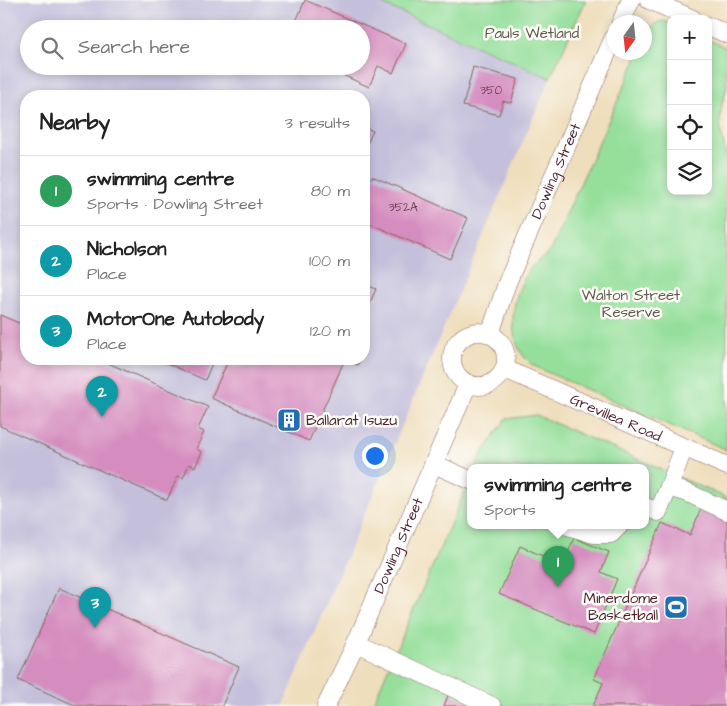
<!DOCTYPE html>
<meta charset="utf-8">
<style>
:root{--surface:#fff;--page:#f2f2f2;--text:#222;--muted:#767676;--line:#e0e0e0;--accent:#d93025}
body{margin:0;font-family:"Architects Daughter",sans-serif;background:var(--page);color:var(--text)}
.controls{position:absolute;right:15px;top:15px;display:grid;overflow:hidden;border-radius:10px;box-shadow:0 2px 8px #0003}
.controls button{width:45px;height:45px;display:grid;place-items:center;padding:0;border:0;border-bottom:1px solid var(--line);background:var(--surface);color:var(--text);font:25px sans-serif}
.compass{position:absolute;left:607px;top:15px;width:45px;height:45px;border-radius:50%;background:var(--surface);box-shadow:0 2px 8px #0003;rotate:195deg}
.you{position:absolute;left:374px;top:455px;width:18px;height:18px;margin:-12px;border:4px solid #fff;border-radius:50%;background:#1a73e8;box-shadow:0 0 0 8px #1a73e833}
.badge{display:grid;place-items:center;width:32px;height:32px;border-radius:50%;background:var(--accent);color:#fff;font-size:16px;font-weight:700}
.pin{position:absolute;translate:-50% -41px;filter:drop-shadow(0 1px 2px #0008)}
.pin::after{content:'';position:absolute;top:26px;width:18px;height:15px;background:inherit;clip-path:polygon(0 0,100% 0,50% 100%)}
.popup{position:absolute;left:467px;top:464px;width:182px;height:65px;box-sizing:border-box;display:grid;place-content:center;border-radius:10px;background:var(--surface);filter:drop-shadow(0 1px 4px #0005);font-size:16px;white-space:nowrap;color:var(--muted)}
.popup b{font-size:19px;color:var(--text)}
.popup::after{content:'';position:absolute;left:50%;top:100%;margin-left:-10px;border:10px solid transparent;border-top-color:var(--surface)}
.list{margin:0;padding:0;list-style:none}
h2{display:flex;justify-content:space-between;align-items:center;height:65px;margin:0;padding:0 20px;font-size:21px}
h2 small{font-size:16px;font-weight:400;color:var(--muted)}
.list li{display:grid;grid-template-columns:32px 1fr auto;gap:15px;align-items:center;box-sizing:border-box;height:70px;padding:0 20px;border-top:1px solid var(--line)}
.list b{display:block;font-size:19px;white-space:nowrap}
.list p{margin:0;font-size:16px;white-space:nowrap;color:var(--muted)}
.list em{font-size:16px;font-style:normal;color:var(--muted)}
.icon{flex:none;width:28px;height:28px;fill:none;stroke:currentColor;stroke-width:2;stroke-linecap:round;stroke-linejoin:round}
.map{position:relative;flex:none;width:727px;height:706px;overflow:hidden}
.search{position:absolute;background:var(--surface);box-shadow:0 2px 8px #0003;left:20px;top:20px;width:350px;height:55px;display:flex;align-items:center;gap:12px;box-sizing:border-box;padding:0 18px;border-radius:28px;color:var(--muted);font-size:19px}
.panel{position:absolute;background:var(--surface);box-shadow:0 2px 8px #0003;left:20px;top:90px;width:350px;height:275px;border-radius:20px}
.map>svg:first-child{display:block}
</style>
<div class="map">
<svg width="727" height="706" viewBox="0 0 727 706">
<rect width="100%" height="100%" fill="#fdfcf7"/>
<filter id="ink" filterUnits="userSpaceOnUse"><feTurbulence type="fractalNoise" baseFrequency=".02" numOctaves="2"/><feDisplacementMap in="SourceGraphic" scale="10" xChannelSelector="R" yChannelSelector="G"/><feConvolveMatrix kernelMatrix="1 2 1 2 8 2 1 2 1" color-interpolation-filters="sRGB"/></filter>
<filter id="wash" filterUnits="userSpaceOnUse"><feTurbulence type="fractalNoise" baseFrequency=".0096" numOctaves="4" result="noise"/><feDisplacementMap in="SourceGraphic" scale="20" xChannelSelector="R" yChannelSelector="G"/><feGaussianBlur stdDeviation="1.12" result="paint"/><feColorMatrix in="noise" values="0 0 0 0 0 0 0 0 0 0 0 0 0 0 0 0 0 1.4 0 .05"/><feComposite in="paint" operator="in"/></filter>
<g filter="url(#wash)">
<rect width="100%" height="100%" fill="#efdebc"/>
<path fill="#c4c0db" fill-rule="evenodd" d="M0,0h373l177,78 -267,628h-283zM29,29h332v37h-332zM26,96h338v263h-338z"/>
<g fill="#95df9b" stroke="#707f63">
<polygon points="373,0 586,0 550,78"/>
<path d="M664,21l7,3v167h37v-151l19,8v41l-5,14 -2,15 1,15 6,26v291l-185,-80c-6,-3 -12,-6 -16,-11 -22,-25 -13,-68 5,-91 6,-8 15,-12 20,-19l88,-196 5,-1c0,-14 3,-29 20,-31z"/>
<polygon points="536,415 727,498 727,706 372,706 470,479 470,526 646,526 646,468 475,468 480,457 506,419"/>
</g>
<g id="blocks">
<g fill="#d58dbf">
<polygon points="305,0 406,44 393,73 378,66 369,87 323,66 361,66 361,29 300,29 294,26"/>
<polygon points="473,67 518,79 511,103 503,101 499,115 463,106"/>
<polygon points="364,127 373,131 367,144 364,142"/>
<polygon points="372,176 468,218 450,259 364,221 364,195"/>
<polygon points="364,284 376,289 364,317"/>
<polygon points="0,315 26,326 26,359 99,359 208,407 198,429 204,432 196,449 202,452 195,467 189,464 183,478 178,476 167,500 0,426"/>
<polygon points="157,359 214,359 205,380"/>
<polygon points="229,359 360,359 358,365 345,359 309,441 211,398"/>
<polygon points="703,504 727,515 727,706 593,706 603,683 594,679 662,523 690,535"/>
<polygon points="574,538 609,552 601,572 617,579 594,634 499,594 520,546 563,565"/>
<polygon points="59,588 239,667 222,706 77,706 18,680"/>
<polygon points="449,693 478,706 444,706"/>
</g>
</g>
</g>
<g filter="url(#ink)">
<use href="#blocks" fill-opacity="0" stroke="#84625e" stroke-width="1"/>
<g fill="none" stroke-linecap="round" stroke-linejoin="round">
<g stroke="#84625e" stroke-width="19">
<g id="minor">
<polyline points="649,0 693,19"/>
<polyline points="621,22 631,0"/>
<polyline points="708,26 727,34"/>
<circle cx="479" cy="359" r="27"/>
<path id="s1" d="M490,334l17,-51 107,-246"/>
<path id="s2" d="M505,369l222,97"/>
<polyline points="434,464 470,480"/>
<polyline points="669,487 684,447"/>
<polyline points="646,507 658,512 669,487 688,493 727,511"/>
<polyline points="568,526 593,534 611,534 619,526"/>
<polyline points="356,643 492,706"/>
<path id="s3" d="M326,706l30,-63 112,-259"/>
</g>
</g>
<use href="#minor" stroke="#fff" stroke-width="18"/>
</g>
</g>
<defs>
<g id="building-square" transform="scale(1.25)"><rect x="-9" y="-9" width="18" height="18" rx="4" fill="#1f6fb2" stroke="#fdfcf7"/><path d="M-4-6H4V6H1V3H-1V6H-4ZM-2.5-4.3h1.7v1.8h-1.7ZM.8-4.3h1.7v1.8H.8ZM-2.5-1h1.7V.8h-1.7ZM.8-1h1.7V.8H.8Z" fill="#fff"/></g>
<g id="stadium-square" transform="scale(1.25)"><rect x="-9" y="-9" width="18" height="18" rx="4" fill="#1f6fb2" stroke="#fdfcf7"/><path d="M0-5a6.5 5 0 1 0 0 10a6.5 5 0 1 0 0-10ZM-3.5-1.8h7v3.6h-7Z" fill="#fff"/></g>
</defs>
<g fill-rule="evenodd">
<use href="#building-square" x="289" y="420"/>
<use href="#stadium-square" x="676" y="607"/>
</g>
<g text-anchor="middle" stroke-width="5" stroke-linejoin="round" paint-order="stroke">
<g font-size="12" fill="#6d3a50">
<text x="491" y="94">350</text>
<text x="403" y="211">352A</text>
</g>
<g font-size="15" fill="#60594d" stroke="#fdfcf7">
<text x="532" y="38">Pauls Wetland</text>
<text x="631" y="300">Walton Street<tspan x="631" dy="17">Reserve</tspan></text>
</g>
<g font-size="15" fill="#4a1f2b" stroke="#fdfcf7">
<text dy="5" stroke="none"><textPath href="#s1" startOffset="176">Dowling Street</textPath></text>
<text dy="5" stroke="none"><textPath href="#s2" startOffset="121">Grevillea Road</textPath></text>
<text dy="5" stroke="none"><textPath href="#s3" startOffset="176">Dowling Street</textPath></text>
</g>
<g font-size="15" fill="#4a1f2b" stroke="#fdfcf7" text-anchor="start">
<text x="306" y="425">Ballarat Isuzu</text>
<text x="658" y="603" text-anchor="end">Minerdome<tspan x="658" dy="17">Basketball</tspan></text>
</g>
</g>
</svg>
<div class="controls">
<button>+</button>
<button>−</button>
<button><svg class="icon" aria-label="locate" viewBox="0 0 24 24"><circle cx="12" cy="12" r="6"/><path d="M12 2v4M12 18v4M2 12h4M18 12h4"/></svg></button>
<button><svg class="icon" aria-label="layers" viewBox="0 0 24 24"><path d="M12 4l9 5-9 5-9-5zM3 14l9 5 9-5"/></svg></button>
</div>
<svg class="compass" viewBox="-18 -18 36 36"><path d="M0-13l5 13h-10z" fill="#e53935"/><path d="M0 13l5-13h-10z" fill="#767676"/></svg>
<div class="you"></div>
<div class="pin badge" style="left:558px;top:587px;background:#2e9e5b">1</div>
<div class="popup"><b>swimming centre</b>Sports</div>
<div class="pin badge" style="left:102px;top:417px;background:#0f9aa8">2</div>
<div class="pin badge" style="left:95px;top:628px;background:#0f9aa8">3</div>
<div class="search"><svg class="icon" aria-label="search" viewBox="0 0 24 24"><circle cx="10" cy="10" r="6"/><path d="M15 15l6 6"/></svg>Search here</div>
<section class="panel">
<h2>Nearby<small>3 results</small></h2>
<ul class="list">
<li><span class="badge" style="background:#2e9e5b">1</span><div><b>swimming centre</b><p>Sports · Dowling Street</p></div><em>80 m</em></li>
<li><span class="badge" style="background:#0f9aa8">2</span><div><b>Nicholson</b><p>Place</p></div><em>100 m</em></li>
<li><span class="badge" style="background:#0f9aa8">3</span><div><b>MotorOne Autobody</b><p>Place</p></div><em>120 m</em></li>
</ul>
</section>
</div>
